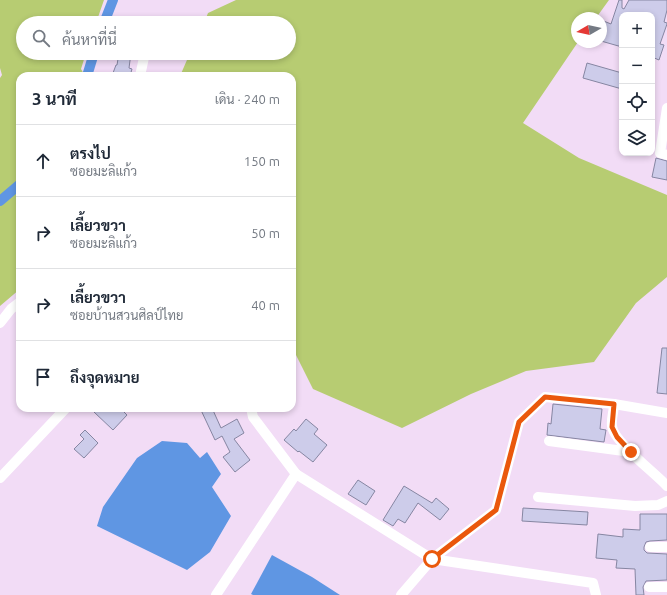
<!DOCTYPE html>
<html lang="th">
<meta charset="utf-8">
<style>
:root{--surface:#fff;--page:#f6f6f7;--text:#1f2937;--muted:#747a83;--line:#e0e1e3}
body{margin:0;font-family:Ubuntu,Sarabun,sans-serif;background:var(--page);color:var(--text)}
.controls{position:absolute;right:12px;top:12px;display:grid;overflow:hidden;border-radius:8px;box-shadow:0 2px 6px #0003}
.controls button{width:36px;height:36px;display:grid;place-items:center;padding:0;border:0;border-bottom:1px solid var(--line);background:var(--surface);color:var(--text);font:20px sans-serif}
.compass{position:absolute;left:571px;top:12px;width:36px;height:36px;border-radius:50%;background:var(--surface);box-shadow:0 2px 6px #0003;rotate:261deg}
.stop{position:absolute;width:12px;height:12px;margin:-9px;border:3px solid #ea580c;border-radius:50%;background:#fff}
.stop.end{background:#ea580c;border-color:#fff;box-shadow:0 1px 4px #0008}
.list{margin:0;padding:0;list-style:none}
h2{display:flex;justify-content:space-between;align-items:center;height:52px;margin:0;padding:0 16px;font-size:17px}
h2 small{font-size:13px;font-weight:400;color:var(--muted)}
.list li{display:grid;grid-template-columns:26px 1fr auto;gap:12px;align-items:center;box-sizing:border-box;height:72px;padding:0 16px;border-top:1px solid var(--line)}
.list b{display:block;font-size:15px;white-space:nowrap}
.list p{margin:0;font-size:13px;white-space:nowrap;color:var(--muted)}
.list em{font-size:13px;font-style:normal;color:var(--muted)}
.icon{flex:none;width:22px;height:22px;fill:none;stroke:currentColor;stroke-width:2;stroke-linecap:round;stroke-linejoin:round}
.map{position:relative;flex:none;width:667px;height:595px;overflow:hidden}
.search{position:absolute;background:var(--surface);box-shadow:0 2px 6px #0003;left:16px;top:16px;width:280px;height:44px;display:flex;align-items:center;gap:10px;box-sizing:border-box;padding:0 14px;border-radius:22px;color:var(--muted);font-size:15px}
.panel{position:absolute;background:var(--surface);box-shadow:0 2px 6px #0003;left:16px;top:72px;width:280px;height:340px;border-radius:12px}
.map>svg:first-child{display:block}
</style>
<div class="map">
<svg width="667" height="595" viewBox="0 0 667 595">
<rect width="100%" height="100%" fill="#f2dcf6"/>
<g fill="#b7cc72">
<polygon points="0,0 104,0 96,23 23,23 23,53 86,53 81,69 85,76 20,76 20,289 0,306 0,78 2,75 0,68"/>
<polygon points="236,0 609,0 596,18 577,18 578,42 523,123 579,158 667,195 667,277 636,303 594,362 526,371 471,394 402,428 313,389 292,347 292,76 180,76 190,53 289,53 289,23 204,23 208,13"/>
</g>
<g fill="#5f96e3">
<polygon points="162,441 187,443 200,458 207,452 221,474 212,487 231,516 210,552 187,570 97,526 103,507 137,458"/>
<polygon points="272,555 312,577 340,595 253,595 251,594"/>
</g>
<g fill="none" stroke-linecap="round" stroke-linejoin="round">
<g stroke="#5f96e3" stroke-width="10">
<polyline points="104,23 113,0"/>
<polyline points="87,76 94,53"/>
<polyline points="0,201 20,184"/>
</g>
</g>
<g fill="#cdccea" stroke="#8686a2">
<polygon points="619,0 622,0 622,8 624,9 629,0 667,0 667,10 664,22 667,23 667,24 660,44 664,45 659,60 652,57 652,15 622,15 622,47 601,41 601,20 611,24"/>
<polygon points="119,53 131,53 129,68 132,69 130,76 124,76 113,73 116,65 117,65"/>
<polygon points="587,63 622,73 622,89 583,78"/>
<polygon points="656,158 667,161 667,180 652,177"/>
<polygon points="662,348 667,348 667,394 657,393"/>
<polygon points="553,404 602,409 600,429 606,430 604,442 547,435 548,423 551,424"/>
<polygon points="98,408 120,408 127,415 113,430 94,412"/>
<polygon points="200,408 212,408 221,428 237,419 244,433 234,439 250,460 235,472 223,457 230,452 222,436 215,440"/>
<polygon points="306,419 318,429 314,434 327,445 313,462 299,451 298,452 284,440 294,429 296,431"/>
<polygon points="85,430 98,443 84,458 74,449 84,439 80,435"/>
<polygon points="358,480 375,491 366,505 348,494"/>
<polygon points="404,486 432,503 436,498 449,509 440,520 418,503 405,523 398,519 393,526 383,520"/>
<polygon points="523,508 588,512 587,525 522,521"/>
<polygon points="640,514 667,514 667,540 650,541 646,542 644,547 644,550 647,553 667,554 667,580 646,581 643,587 644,595 636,595 635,569 616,568 617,560 596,558 598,534 623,537 623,529 640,530"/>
</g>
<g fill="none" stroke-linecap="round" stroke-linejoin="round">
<g stroke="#fff" stroke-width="10">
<polyline points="152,23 152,22"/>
<polyline points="140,76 145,53"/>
<polyline points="667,108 660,153 667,155"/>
<polyline points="0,323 11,309 20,302"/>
<path d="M614,404c0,7 -3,15 -2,22 1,15 43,47 55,60"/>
<polyline points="251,408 253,417 296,474 432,559 593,583 596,595"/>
<polyline points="549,441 631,452"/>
<polyline points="0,478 66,408"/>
<polyline points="538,497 635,506 658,505 667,501"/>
<polyline points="650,547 667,547"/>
<polyline points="649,587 667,587"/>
<polyline points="216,595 296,474"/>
<polyline points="401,595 432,559 496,510 519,422 545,397 614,404 667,413"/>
</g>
</g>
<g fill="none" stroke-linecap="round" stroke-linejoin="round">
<polyline stroke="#ea580c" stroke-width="5" points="432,559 496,510 519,422 545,397 614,404 612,427 617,437 631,452"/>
</g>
</svg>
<div class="controls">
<button>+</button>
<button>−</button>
<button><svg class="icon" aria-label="locate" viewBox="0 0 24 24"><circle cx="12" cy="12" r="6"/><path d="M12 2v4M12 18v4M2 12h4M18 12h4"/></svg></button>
<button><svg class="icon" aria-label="layers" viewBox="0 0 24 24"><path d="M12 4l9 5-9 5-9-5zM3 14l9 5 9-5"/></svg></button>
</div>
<svg class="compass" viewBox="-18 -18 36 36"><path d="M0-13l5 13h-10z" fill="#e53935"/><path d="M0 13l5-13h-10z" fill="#747a83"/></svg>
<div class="stop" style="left:432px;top:559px"></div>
<div class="stop end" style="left:631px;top:452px"></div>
<div class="search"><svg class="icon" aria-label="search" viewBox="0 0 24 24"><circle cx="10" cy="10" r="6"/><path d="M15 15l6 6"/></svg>ค้นหาที่นี่</div>
<section class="panel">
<h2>3 นาที<small>เดิน · 240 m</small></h2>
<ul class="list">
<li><svg class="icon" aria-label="ahead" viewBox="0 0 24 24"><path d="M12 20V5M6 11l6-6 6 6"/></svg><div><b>ตรงไป</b><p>ซอยมะลิแก้ว</p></div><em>150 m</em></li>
<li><svg class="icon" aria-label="right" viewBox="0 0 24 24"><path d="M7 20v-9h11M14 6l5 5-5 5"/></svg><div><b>เลี้ยวขวา</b><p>ซอยมะลิแก้ว</p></div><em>50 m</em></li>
<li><svg class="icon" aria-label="right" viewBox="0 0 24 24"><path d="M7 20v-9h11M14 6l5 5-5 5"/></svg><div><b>เลี้ยวขวา</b><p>ซอยบ้านสวนศิลป์ไทย</p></div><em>40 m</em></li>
<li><svg class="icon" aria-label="arrive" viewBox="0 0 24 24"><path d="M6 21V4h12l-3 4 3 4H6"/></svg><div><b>ถึงจุดหมาย</b></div></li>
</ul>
</section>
</div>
